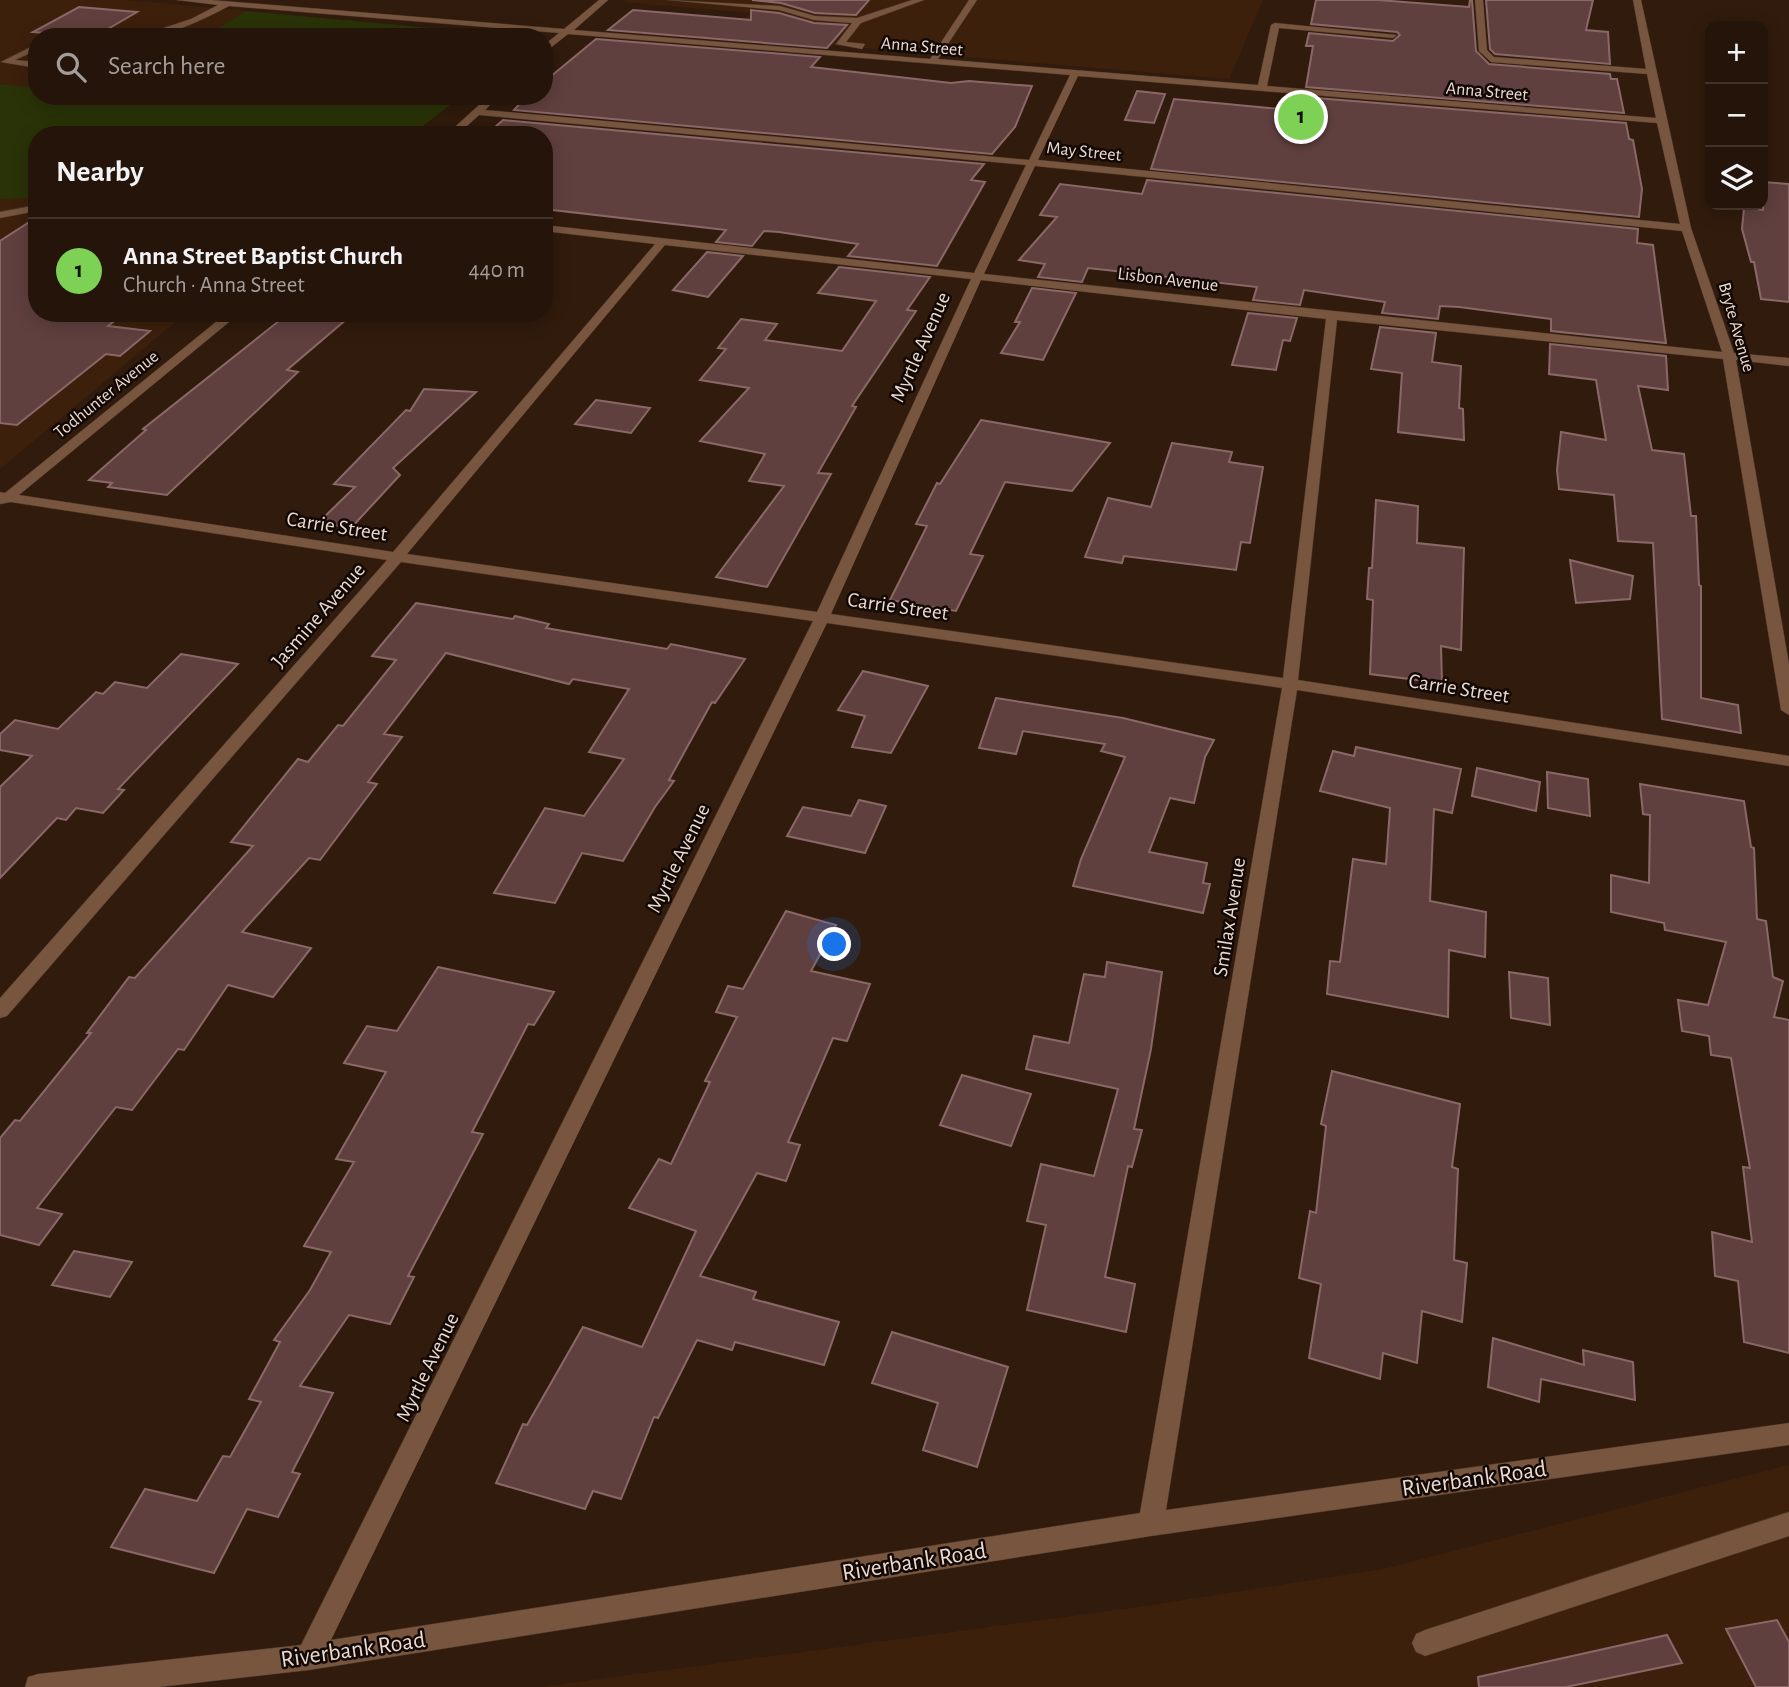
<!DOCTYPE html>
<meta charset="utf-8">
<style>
:root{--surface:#251409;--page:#312117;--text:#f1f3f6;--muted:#a39e9c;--line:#42332a;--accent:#7dd154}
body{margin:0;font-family:"Alegreya Sans",sans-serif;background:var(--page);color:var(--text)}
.controls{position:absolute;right:21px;top:21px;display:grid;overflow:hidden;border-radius:14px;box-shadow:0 4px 18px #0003}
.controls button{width:63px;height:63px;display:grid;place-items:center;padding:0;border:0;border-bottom:2px solid var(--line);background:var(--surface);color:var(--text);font:35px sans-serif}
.you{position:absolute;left:835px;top:945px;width:24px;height:24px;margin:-18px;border:5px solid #fff;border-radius:50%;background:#1a73e8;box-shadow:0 0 0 10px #1a73e833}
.badge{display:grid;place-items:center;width:46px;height:46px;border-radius:50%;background:var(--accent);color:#111;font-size:23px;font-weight:700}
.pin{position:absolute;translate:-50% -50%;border:4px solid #fff;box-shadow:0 2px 7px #0006}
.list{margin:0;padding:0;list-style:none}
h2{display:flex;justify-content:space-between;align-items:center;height:91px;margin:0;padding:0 28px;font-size:30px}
h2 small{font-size:23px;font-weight:400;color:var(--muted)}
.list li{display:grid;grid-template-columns:46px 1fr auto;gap:21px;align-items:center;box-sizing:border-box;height:105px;padding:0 28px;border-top:2px solid var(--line)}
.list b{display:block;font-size:26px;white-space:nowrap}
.list p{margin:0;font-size:23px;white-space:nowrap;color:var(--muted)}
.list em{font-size:23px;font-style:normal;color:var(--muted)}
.icon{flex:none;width:38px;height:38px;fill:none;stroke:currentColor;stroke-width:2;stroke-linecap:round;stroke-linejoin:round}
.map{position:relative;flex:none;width:1789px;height:1687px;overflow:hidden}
.search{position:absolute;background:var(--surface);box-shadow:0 4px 18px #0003;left:28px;top:28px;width:525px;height:77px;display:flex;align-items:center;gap:18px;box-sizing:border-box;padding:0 24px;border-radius:28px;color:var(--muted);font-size:26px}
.panel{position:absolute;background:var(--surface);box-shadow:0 4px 18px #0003;left:28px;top:126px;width:525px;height:196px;border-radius:28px}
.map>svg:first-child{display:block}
</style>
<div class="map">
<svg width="1789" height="1687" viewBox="0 0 1789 1687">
<rect width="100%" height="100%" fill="#311b0c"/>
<g fill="#3d200c">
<polygon points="0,0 125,0 246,11 204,37 37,37 37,88 0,84"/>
<polygon points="626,0 1263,0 1229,79 728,37 750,13 623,2"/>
<polygon points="20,196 37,198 37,313 186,313 0,469 0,199"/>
<polygon points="1789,1465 1789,1687 540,1687 1132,1608 1383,1569"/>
</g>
<g fill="#2a3307">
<polygon points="246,11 528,37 204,37"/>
<polygon points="0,84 37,88 37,96 462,96 411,135 37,135 37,198 0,199"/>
</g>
<g fill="#60403f" stroke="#8a6867" stroke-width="2">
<polygon points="752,0 869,0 856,15 815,13 781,3"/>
<polygon points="1316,0 1378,0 1469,7 1470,0 1472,0 1476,51 1489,64 1610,74 1611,79 1617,79 1624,113 1306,87 1313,46 1306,46 1309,33 1393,41 1400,35 1397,32 1311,24"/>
<polygon points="1486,0 1593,0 1586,30 1608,32 1610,64 1495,54 1490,49"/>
<polygon points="79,7 137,12 94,37 33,32"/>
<polygon points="633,10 751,20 751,10 779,13 814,23 847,25 827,48 608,30"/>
<polygon points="596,39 820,57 811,67 951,83 969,81 1032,86 1015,127 992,154 514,110 527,96 544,96 544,82"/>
<polygon points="1137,91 1165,94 1154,123 1125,120"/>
<polygon points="1304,97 1626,123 1629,139 1633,140 1642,189 1639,217 1151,169 1174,99 1301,111"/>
<polygon points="503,120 984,164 971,180 985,182 937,266 848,256 858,244 779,232 764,231 752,246 716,242 726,230 544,209 544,135 486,135"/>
<polygon points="1147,180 1638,229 1637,243 1653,245 1666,343 1551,331 1551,319 1459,307 1440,306 1438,319 1382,313 1385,302 1304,290 1300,305 1253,300 1257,287 1106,270 1088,268 1082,282 1038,277 1045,264 1019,260 1057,217 1040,215 1060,184 1142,194"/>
<polygon points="1763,182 1789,184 1789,302 1761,299 1754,262 1751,262 1742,229 1744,208 1763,210"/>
<polygon points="37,217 37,313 125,313 108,326 150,331 120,356 106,354 17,425 0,423 0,241"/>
<polygon points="707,252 743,256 708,297 673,290"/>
<polygon points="839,267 930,277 907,310 916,311 852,406 856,407 818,473 831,474 767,587 716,577 784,486 749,481 765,454 700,441 749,388 700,380 726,349 718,348 741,319 777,324 765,340 842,351 876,301 818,293"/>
<polygon points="1032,288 1076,293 1043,360 1001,353 1020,322 1015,322"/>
<polygon points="289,313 354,313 287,370 298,372 167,495 108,487 112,483 89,480 146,430 143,429"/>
<polygon points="1248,313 1297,318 1290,341 1283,340 1276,370 1232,365"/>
<polygon points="1380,327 1436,333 1432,362 1461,366 1459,408 1463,409 1464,440 1398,432 1402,373 1371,369"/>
<polygon points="1550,344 1666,356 1668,390 1638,386 1652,450 1684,454 1691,516 1696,516 1699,585 1701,586 1701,698 1738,705 1741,733 1662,719 1653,543 1618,541 1614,495 1559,489 1557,470 1561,432 1606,440 1596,380 1549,374"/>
<polygon points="424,389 476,392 393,468 400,475 351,528 319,522 355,487 334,484 406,410 410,411"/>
<polygon points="596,400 650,408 631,433 575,424"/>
<polygon points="981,420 1110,443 1072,491 1005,482 970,554 983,556 956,611 890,600 927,526 916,524 937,483 940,484"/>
<polygon points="1172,443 1232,452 1229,462 1263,467 1250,543 1241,542 1236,570 1124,556 1122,563 1085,557 1108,498 1151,507"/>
<polygon points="1376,500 1418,506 1417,543 1464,548 1461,650 1441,646 1442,683 1370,674 1373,600 1367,599 1369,568 1372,568"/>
<polygon points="1570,560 1633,576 1630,599 1576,603"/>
<polygon points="416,603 513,619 515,616 549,624 546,628 667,649 671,644 745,659 715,703 712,702 669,780 674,781 655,807 623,861 582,853 555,903 494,893 545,808 584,816 624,759 589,752 629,689 573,679 569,684 446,653 384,734 402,737 368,782 377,784 320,860 309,858 242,932 311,948 273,997 228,985 184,1050 178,1049 132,1110 116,1107 37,1208 62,1214 39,1245 0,1235 0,1138 15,1120 20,1121 91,1033 87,1033 129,977 135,978 253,846 231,842 298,759 308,762 338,725 343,726 396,660 372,656"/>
<polygon points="181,654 238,664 118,789 124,790 103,813 76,808 66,820 57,818 0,878 0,787 32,756 0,750 0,734 15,720 58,729 96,692 103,694 115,682 147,688"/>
<polygon points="863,671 928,686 891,753 852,747 865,716 838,710"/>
<polygon points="996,698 1123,718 1214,740 1205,757 1194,803 1170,798 1149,852 1207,863 1203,883 1210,884 1203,913 1073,886 1081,859 1125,757 1101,751 1105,744 1023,731 1016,754 979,748"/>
<polygon points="1356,747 1461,769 1452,813 1434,809 1430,901 1486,912 1485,957 1449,950 1448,1017 1327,994 1330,961 1340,962 1353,859 1386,864 1390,808 1320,791 1333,751 1354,756"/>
<polygon points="1477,768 1540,782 1536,811 1472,796"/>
<polygon points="1547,772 1588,779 1590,816 1548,808"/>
<polygon points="1640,784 1744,801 1751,847 1754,848 1757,919 1766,921 1773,977 1783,981 1774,1017 1789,1020 1789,1353 1744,1342 1738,1281 1715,1276 1712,1232 1752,1242 1743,1167 1750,1168 1731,1058 1711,1055 1709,1036 1682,1031 1678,1000 1708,1005 1726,942 1665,930 1664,923 1611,912 1611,875 1649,883 1650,815 1643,814"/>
<polygon points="859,800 886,806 865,853 787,836 803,807 851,816"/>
<polygon points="786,911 836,925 811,971 870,984 847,1041 833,1038 788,1142 800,1145 786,1181 757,1173 700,1276 756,1292 753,1299 839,1322 824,1365 735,1342 732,1350 697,1340 658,1418 654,1417 621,1499 593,1491 585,1509 496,1483 523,1424 527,1425 583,1327 642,1347 696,1231 629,1208 659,1159 671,1164 710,1082 705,1081 737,1017 716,1012 728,986 743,989"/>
<polygon points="1107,962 1162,972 1151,1049 1134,1129 1142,1130 1132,1167 1128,1166 1105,1277 1135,1284 1126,1332 1027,1310 1046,1225 1027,1221 1041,1164 1094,1176 1118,1089 1026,1069 1034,1036 1069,1043 1084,974 1105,977"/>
<polygon points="438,967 554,992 534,1025 528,1024 472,1132 483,1134 408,1276 414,1277 390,1324 349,1315 300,1386 333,1393 292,1472 300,1474 278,1517 247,1509 214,1573 111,1547 145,1489 197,1501 223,1456 230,1457 261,1402 249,1399 280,1342 274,1340 310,1290 331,1252 304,1246 354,1162 336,1159 386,1072 344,1063 367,1026 397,1031"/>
<polygon points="1509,972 1548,978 1550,1025 1511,1018"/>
<polygon points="1332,1071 1460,1104 1452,1167 1458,1169 1454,1260 1467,1263 1462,1322 1422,1311 1417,1363 1383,1353 1380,1379 1309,1358 1321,1284 1299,1278 1310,1211 1316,1213 1326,1126 1321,1124"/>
<polygon points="962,1075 1031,1094 1011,1146 940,1125"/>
<polygon points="74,1251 132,1262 110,1297 52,1285"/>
<polygon points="892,1332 1008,1367 977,1467 923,1450 938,1403 872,1383"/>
<polygon points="1493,1338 1584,1365 1583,1350 1633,1362 1635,1400 1541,1379 1539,1402 1488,1387"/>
<polygon points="1777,1620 1789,1642 1789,1687 1756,1687 1726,1629"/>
<polygon points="1667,1635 1682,1663 1566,1687 1479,1687 1478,1677"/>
</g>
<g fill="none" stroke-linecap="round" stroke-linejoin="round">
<g stroke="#4b3628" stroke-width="1">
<g id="minor">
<path d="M177,0h34l353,29 35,-29h9l-34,30 356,29 39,-59h8l-39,59 320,26 13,-60 4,-2 122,12 -4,3 -114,-10 -12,58 389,32 -9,-44 -156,-12 -12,-11 -4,-51h8l4,50 7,7 152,12 -13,-69h8l50,228 43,125 55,5v8l-53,-6 53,304v51l-8,-5 -58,-351 -386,-39 -39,360 491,76v10l-492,-76 -131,820 623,-87v22l-638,91 -842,134 -150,17h-134l3,-10 10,-3 263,-29 512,-1024 -412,-59 -394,454 -7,2v-20l387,-438 -376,-58 -11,2v-12l5,1 222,-180h13l-221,182 374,57 262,-308 -111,-13v-6l430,48 52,-108 -547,-50 -22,20h-11l43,-39h10l-14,14 544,50 41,-85 -502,-41 -24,19v-8l15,-12 -330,-27c-29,15 -60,31 -93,31l55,-18 27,-14zM1078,76l579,47 23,101 -642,-64zM1035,166l647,65 40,121 -738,-78zM665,245l306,34 -154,333 -410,-58zM981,280l345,39 -43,359 -452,-64zM827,623l455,65 -142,825 -809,127z"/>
<polygon points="668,0 780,6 815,16 857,18 912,0 924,0 861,23 846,42 865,44 862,49 836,44 852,23 814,20 779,10"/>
<polygon points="37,44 37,50 15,60 37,62 37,68 1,62"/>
<polygon points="37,205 37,211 0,218 0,212"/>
<polygon points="1789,1512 1789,1536 1425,1656 1416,1652 1412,1643 1416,1634 1425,1630"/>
</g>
</g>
<use href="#minor" fill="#77553e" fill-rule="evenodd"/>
</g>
<g text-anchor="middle" stroke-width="5" stroke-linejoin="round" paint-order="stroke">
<g font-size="18" fill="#ebdad1" stroke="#120804">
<text transform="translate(922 46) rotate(5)" y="6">Anna Street</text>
<text transform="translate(1487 91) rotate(5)" y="6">Anna Street</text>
<text transform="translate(1084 151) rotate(6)" y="6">May Street</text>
<text transform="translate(1168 279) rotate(7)" y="6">Lisbon Avenue</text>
<text transform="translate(1737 327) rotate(74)" y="6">Bryte Avenue</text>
<text transform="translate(106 394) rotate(-39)" y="6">Todhunter Avenue</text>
</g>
<g font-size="21" fill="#ebdad1" stroke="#120804">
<text transform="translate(920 347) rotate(-66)" y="7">Myrtle Avenue</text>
<text transform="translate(337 526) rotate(9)" y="7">Carrie Street</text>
<text transform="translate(898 606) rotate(8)" y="7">Carrie Street</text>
<text transform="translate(318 615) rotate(-49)" y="7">Jasmine Avenue</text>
<text transform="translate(1459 688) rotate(9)" y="7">Carrie Street</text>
<text transform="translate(678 858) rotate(-64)" y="7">Myrtle Avenue</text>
<text transform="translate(1229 917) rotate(-81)" y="7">Smilax Avenue</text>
<text transform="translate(427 1367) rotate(-64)" y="7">Myrtle Avenue</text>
</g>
<g font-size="24" fill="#ebdad1" stroke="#120804">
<text transform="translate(1474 1478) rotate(-8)" y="8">Riverbank Road</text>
<text transform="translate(914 1561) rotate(-9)" y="8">Riverbank Road</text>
<text transform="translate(353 1649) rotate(-8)" y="8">Riverbank Road</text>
</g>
</g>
</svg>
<div class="controls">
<button>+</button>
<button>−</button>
<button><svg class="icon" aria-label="layers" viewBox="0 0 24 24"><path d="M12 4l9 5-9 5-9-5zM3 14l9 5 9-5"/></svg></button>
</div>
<div class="you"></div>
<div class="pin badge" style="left:1301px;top:117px">1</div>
<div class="search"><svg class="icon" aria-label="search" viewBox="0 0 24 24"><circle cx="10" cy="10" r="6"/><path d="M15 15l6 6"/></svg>Search here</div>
<section class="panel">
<h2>Nearby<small></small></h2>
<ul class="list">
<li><span class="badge">1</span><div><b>Anna Street Baptist Church</b><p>Church · Anna Street</p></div><em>440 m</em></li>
</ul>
</section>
</div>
